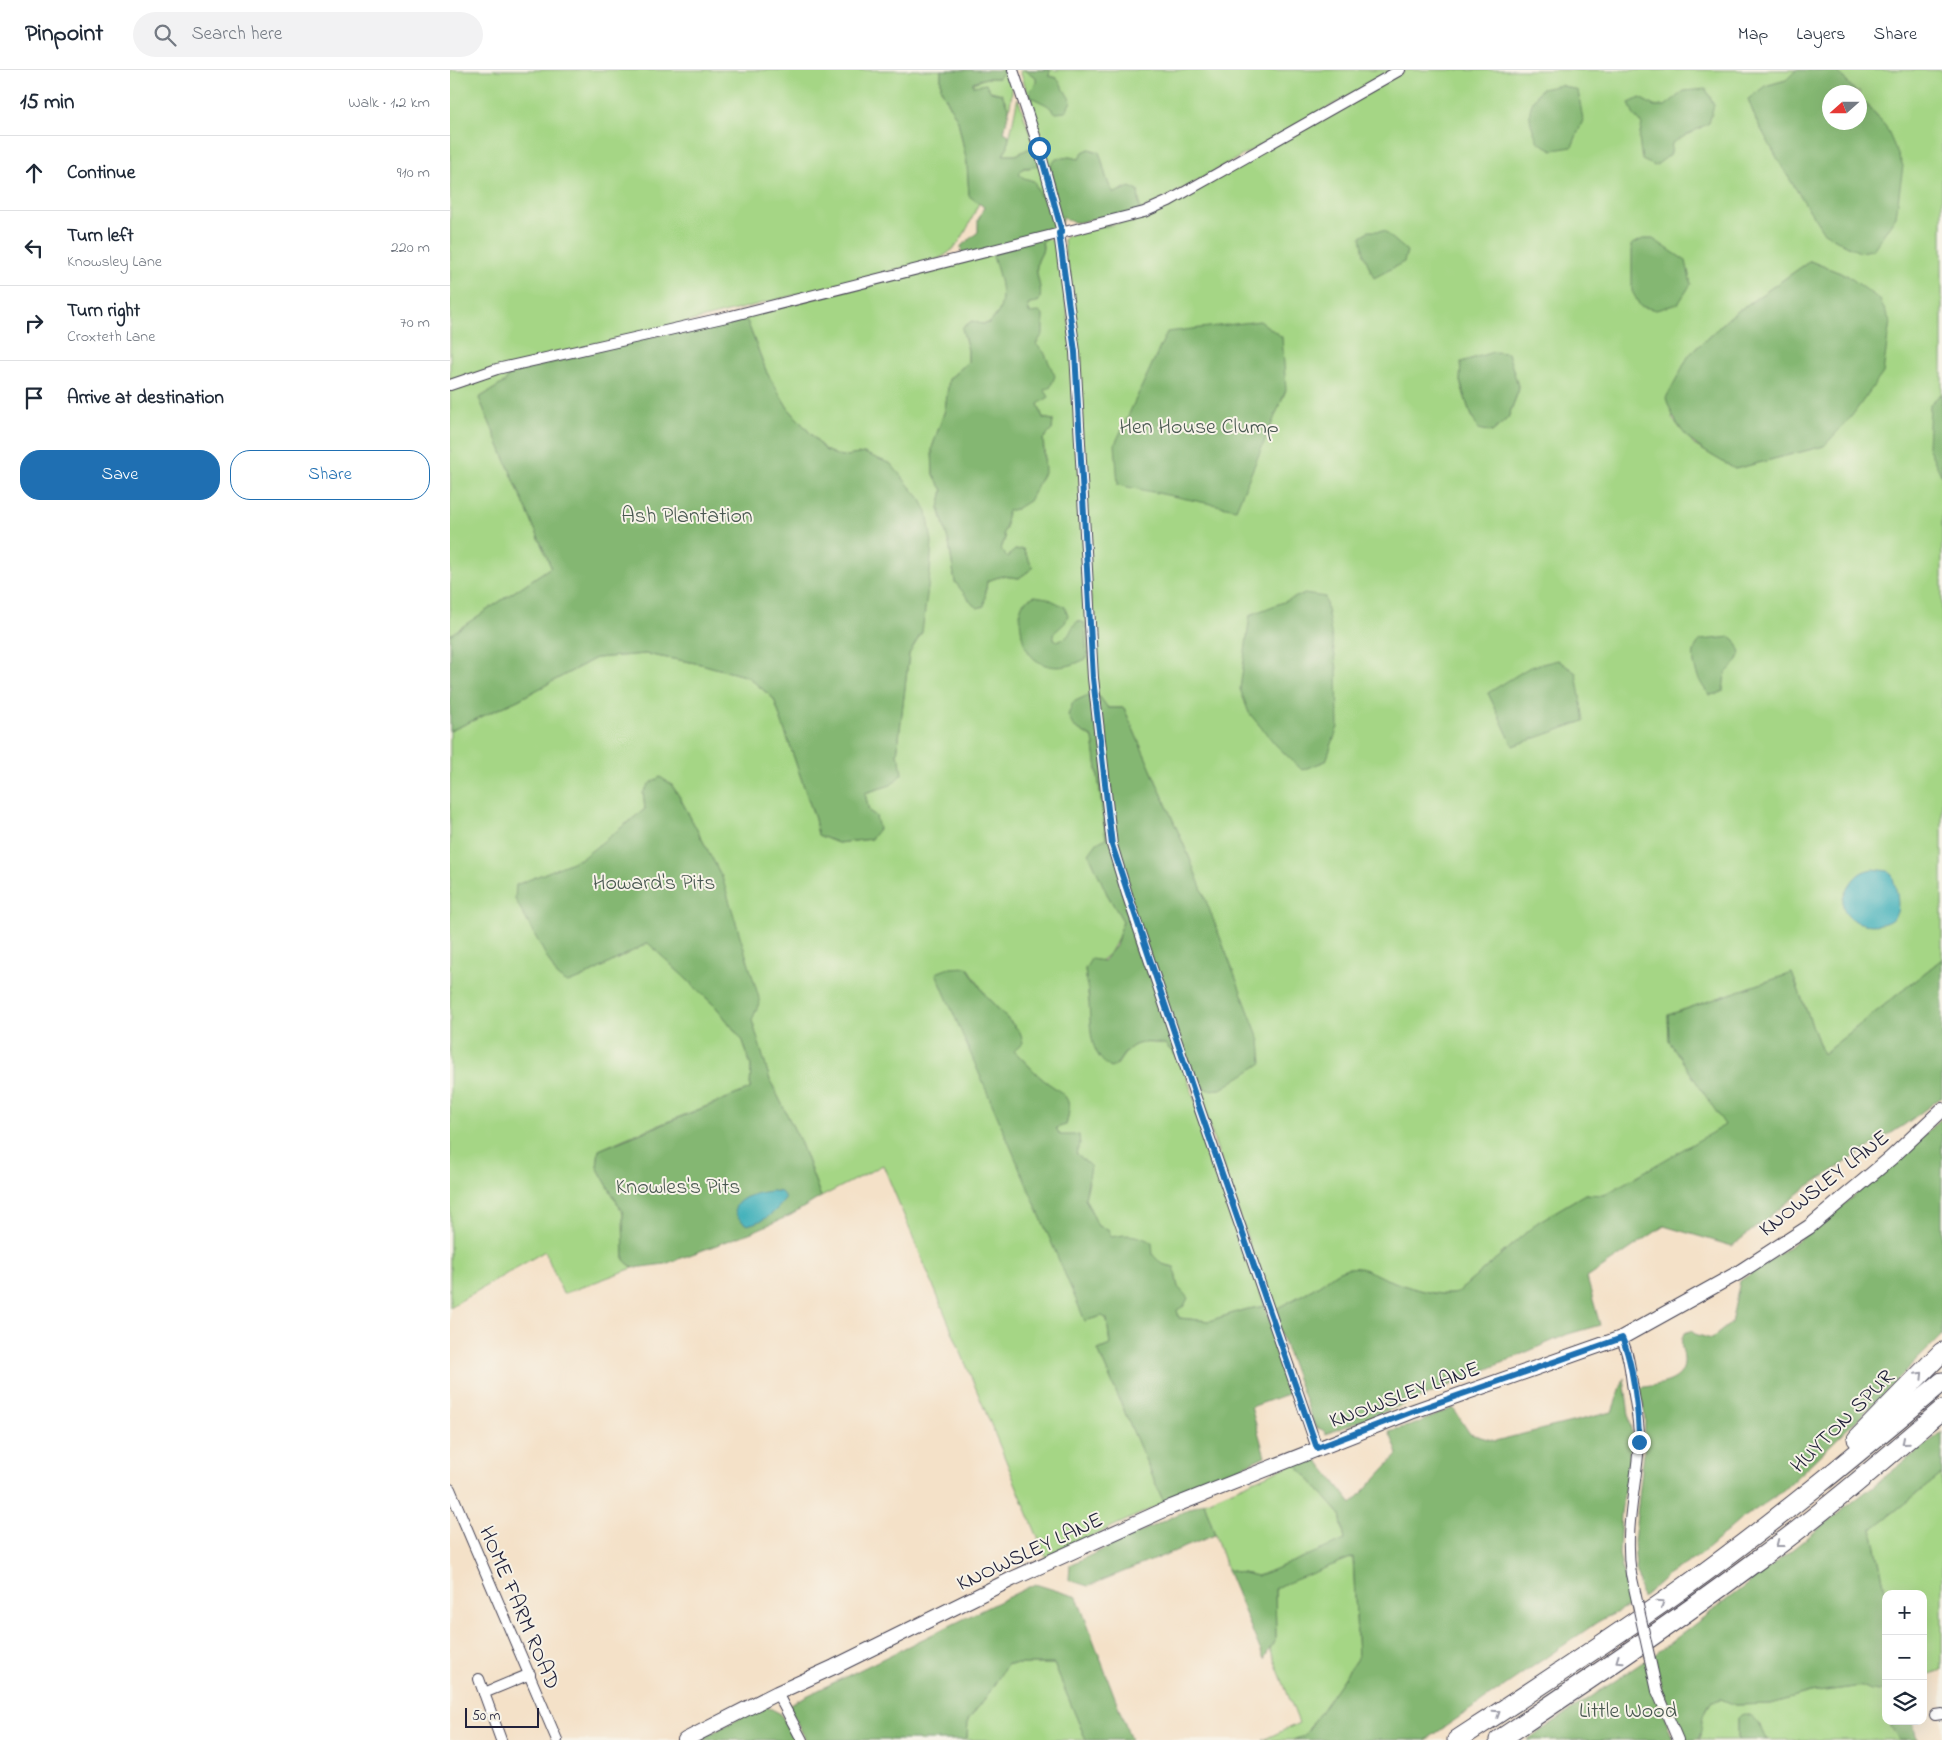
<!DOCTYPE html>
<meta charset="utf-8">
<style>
:root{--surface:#fff;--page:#f2f2f3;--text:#1f2937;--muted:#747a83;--line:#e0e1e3;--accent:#1f6fb2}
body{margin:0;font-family:"Indie Flower",sans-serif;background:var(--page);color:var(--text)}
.controls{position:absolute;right:15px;bottom:15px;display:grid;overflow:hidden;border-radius:10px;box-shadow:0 5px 20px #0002}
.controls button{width:45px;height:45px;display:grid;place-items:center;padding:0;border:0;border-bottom:1px solid var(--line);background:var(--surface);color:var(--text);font:25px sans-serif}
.compass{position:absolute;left:1372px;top:15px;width:45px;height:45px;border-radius:50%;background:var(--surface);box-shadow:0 5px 20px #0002;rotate:249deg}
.scale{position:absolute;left:15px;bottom:12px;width:74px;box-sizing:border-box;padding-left:5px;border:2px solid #22223b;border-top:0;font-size:14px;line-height:18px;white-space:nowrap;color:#22223b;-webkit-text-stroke:4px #f7f3e8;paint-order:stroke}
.stop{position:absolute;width:15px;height:15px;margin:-11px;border:4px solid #1f6fb2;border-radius:50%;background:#fff}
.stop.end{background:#1f6fb2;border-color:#fff;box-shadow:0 1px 5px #0008}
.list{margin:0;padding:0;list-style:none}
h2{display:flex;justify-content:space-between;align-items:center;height:65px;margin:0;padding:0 20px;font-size:21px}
h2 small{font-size:16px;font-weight:400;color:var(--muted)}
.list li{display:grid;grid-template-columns:32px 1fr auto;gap:15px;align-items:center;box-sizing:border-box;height:75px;padding:0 20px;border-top:1px solid var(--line)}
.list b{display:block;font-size:19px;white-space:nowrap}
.list p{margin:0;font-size:16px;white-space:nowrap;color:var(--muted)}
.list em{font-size:16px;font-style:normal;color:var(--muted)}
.actions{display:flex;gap:10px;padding:15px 20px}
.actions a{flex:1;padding:11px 0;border:1px solid var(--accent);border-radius:20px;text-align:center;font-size:18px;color:var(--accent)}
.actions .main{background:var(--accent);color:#fff}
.icon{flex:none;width:28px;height:28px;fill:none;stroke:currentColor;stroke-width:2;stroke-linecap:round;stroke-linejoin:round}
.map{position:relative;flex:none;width:1492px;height:1670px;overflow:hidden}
header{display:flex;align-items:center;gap:30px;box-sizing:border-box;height:70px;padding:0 25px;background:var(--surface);border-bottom:1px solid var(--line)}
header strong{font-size:24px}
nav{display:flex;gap:28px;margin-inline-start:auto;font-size:18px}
.search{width:350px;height:45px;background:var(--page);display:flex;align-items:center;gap:12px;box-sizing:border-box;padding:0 18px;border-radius:28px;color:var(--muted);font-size:19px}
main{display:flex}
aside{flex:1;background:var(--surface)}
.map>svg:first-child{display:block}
</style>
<header>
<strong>Pinpoint</strong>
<div class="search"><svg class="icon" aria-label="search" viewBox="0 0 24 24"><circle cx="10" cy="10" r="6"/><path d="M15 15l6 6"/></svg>Search here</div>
<nav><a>Map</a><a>Layers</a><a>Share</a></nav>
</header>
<main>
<aside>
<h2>15 min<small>Walk · 1.2 km</small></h2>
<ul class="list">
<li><svg class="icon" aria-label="ahead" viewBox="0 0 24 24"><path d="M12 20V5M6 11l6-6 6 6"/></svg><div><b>Continue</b></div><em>910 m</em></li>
<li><svg class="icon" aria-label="left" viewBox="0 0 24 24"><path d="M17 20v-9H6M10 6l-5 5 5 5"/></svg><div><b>Turn left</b><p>Knowsley Lane</p></div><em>220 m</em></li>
<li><svg class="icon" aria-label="right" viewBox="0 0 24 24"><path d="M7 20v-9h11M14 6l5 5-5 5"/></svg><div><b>Turn right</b><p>Croxteth Lane</p></div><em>70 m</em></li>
<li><svg class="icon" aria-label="arrive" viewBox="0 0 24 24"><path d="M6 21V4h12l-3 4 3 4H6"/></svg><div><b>Arrive at destination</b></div></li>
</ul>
<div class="actions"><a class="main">Save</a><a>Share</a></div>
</aside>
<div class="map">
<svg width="1492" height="1670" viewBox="0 0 1492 1670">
<rect width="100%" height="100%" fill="#f7f3e8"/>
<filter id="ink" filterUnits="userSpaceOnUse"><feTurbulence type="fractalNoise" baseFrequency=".02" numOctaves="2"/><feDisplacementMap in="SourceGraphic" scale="10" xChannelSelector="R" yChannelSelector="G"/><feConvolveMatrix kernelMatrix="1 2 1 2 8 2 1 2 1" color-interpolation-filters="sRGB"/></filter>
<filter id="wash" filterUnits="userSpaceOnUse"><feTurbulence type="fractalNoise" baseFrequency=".0096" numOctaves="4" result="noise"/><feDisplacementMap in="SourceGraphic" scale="20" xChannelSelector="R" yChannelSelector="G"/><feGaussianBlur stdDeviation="1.12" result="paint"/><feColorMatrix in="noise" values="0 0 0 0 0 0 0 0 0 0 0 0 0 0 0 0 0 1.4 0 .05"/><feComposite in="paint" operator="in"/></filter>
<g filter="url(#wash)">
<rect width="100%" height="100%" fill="#f4e1c8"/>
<g fill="#a5d685" stroke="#647c60" fill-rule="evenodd">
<path d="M0,0h491v19l17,32 9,42 2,32 10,8c-10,21 -18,46 -41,56l-488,123z"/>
<path d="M555,0h4c5,14 3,26 0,40l-7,-16 -29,-8v-3l13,-5h13z"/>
<path d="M570,0h375l-209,117 -46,24 -2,-20 -14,-3 -6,5h-4c-9,-11 -10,-27 -15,-41l-9,-3 -7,3 -4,7 -10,-2 -19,9 4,17 -1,1 -14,-54z"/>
<path d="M957,0h389l-10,10 -21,6 -9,34 130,7 -26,-30v-5h-4l-20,-22h106v889l-119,95 -31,-81 -124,42 1,26 57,84 -122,71 -19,-2 -47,28 -81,71c-20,5 -52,-7 -71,-14 -15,-6 -26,-15 -44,-9 -9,3 -17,12 -26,17 -14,8 -29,16 -44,24l-81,-239 -1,-213 -66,-151h-16l-10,-12 -34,-457 3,-3 68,-17 122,-65zM1360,191l38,15 -24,170 -89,23 -41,-24 -22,-27 17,-63 42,-39zM1010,311l59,8 -11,29 -16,14 -14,-3 -10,-22z"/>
<path d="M568,28l16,48 -18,9h-13c7,-11 11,-42 15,-57z"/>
<polygon points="590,93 597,121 590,126 569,104 573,98 581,98"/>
<path d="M603,169l4,3 15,104 20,350 -19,30 20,12 13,101 -9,4 10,51 16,27c-8,28 -11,35 -38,48l4,33 28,63c15,-24 21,-24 48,-21l17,19 83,243 -22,4 -34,11 -30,-3 -2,-8 1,-23 -4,-20 -12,-3 -9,-9 -29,-20 -13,3 -13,-12 -13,-28 4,-16 -13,-29 -16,-18 -5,-8 11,-2c10,-33 -8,-31 -27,-49 -8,-8 -16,-17 -25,-25l6,-19 -34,-36 -18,-29 117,354 17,-6 5,4 3,26 -12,5 66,153 -118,54 -163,-392 -62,32 -21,-56 -30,-61 -19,-60 -29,-143 -43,-81 -8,-12 -28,9 2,16 -63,50 -66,26 63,94 69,-36 68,64 27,34 8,25 -1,23 -124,49 -27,12 -2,17 26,46 1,47 9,8 -70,26 -18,-43 -95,56v-576l68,-31 78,-42 49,-4 56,10 47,13 26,22 41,120 3,16 20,8 33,-4 5,-23 -7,-5 -4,-18 25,-8 7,-30 12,-101 13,-22 -58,-179 -23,4 -16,-7 -37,-42 -21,-35 -20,-52 -7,-4 252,-64c6,17 15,42 7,58 -2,4 -7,9 -10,12l-7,1 -10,-3 -10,7 6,22v12l-19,17 -4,31 -13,38 1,27 10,15 -4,18 10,35 6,39 31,8 1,-9 15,-5 17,2 14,-10 -10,-19 -8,1 -8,8 -6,-9 4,-11 -2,-5 3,-5v-12l2,-5 37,-52 -2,-20 9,-9 1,-10 -10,-2 -5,-14 6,-15 -16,-84 11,-4c5,-12 -5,-25 -2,-37 3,-11 8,-11 5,-24z"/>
<polygon points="130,283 126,287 55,312 29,328 101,497 0,565 0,319 42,305"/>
<polygon points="845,1393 890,1444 895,1471 808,1506 777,1500 754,1432"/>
<polygon points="1492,1404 1492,1600 1473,1606 1473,1524 1436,1524 1422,1459"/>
<polygon points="903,1487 908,1587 854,1666 843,1670 813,1670 849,1653 820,1579 826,1568 825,1517"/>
<polygon points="557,1594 604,1594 636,1670 515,1670 517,1668 518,1650 537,1626"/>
<path d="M1412,1616c8,4 15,6 24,2v33h6l-1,6 8,11 7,2h-138l-5,-4 -3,-11 -22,-7v22h-38l1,-22 11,-17 9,-2 15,6 35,-1 39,-11z"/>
</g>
<g fill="#84b772" stroke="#536c56">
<path d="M491,0h64l-6,8h-13l-13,4v4l13,-2 5,8 11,2 7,16 -5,22 5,3 -1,11 -5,9h13l18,-9 10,14 -9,7 -12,1 -4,6 5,4 10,3 6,15 7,-5 7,-8 -4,-17 6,-7 13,-2 10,2 4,-7 6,-3 10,3c5,13 6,30 15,41l16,-6 8,4 2,20 -38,16 -7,-9c-13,4 -22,8 -32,-2l-4,12 -17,14c3,12 -4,13 -5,23 -2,13 7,24 2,36l-11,4 1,8 10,-1 4,3v19l-7,10 8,8 11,24 -5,12 -6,1 5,8 -11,7 5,14 10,2 -1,10 -9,9 2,32 -16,30 -13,8 -8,2c-3,8 0,15 -5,22l2,5 -4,11 6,8 8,-7 8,-1 10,19 -14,10 -17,-2 -15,5 -3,25 -6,2 -5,-3 -18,-23 -6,-39 -10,-35 4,-18 -10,-15 -1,-27 13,-38 4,-31 19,-17v-12l-6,-22 10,-7 10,3 7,-1c3,-3 8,-8 10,-12 8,-19 -3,-45 -9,-63l-28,8 -1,-10 17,-14v-12l6,-13 -15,-11 -2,-33 -9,-42 -17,-32z"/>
<polygon points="574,0 600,0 599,6 607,8 621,31 616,42 606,43 597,35 581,27 580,20 586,14 586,7"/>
<polygon points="1346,0 1386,0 1406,22 1380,22 1380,52 1410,52 1410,27 1436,57 1453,96 1446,146 1423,180 1409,182 1374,163 1335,102 1306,50 1298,29 1315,16 1336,10"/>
<path d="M1111,15l17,6 5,29 -11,27 -19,3 -15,-8c-10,-24 -13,-32 3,-53z"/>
<polygon points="1256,19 1264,35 1259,53 1222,73 1221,84 1205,96 1192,90 1189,69 1192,54 1183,44 1179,33 1190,28 1204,36 1215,36 1234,21"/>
<polygon points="919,161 934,161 957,181 954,192 924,208 914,185 911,166"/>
<polygon points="1193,169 1203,169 1236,191 1241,214 1228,234 1206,240 1190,236 1182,221 1182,174"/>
<path d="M1360,191l38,15 32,24 10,21 -7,52 -32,44 -27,29 -89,23c-37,-22 -55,-28 -69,-71l23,-43 42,-39z"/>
<polygon points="289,247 297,251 317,303 338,338 375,380 391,387 414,383 441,394 471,430 477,442 482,472 480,503 472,562 459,584 447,685 450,689 452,704 441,715 415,723 419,741 426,746 429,759 421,769 388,773 368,765 365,749 324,629 298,607 251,594 195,584 146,588 68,630 0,661 0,565 101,497 29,328 55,312 60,303 126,287 130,283"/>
<polygon points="810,251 832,267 836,320 786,439 668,415 665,374 717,262"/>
<polygon points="1043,282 1058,283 1069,319 1058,348 1042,362 1028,359 1018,337 1010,311 1011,292"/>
<polygon points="1492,323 1492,407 1478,377 1480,334"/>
<polygon points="854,524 875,527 887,599 888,657 876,691 852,700 826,675 799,643 790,619 800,545"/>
<path d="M585,526l12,2 18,9 3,8 -3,8 -11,10v6l4,2c15,-4 10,-12 20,-20l7,2 2,35c-31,18 -63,9 -66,-30 -1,-7 -2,-16 1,-23 3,-5 8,-7 13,-9z"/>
<path d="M1281,567l4,3 6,12 -4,10 -12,12 -2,17 -6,3 -7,1c-12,-11 -25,-43 -9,-55z"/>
<polygon points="1108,590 1126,603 1134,651 1063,676 1038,623 1080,597"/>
<path d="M636,626l14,1 8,11h16l66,151 70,182 2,22 -41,26 -14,1 -42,-46c-16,-2 -30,-4 -41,10 -5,6 -5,10 -13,14 -23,-15 -20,-40 -22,-64 0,-12 -3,-24 -4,-35l6,-10 12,2 13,-15 7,-25 -16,-27 -18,-40 8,-11 9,-5 -13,-100 -20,-12 -5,-11 5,-13z"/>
<polygon points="210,707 221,714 229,726 272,807 310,931 302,950 320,1010 350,1071 371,1127 341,1145 302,1162 215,1194 183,1198 174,1190 173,1143 147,1097 149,1080 300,1019 301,996 293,971 266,937 198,873 129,909 117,913 107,906 65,829 66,815 132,788 195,739 193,723 199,714"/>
<path d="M1492,889v138l-38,28 -97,62 -75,59 -68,-20 -77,52 13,47 -32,9 -145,63 -97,37 -3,-4 -8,-3 -43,-116c15,-8 30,-16 44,-24 9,-5 17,-14 26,-17 18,-7 29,3 44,9 19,7 51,19 71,14l81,-71 47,-28 19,1 121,-70 -56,-84 -1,-26 124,-42 31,81z"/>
<path d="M517,897l19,29 34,36 3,11 -9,8c9,9 17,17 25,25 20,18 37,16 27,49l-10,3 4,7h19l1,10 -4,8 15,14 -6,31 13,28 10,3 3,8c15,-3 28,-3 41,6l1,12 9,9 12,3 4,20 10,11 -4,8 -7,4 2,8 30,3 34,-11 22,-4 29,86 -43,15 14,49 -101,47 -66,-153 12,-5 -3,-26 -5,-3 -17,5 -149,-348 13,-5z"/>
<path d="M1492,1048v217l-79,79 -84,80 -39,26 -40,35 -36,23 -22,20 -6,-30 -2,-26 10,-90 1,-34 -5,-30c17,-4 46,-4 44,-29 -1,-12 -5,-13 0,-26l7,-2 4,3 16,5 20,-16 9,-42c74,-49 137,-103 202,-163z"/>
<polygon points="1174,1308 1182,1367 1171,1443 1169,1484 1180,1536 1149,1551 976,1670 843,1670 854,1666 908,1587 903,1487 825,1518 826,1568 814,1589 777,1500 808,1506 895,1470 890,1444 845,1393 862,1387 865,1387 902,1434 948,1384 939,1361 963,1355 1003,1338 1020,1364 1045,1371 1162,1342"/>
<path d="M1492,1362v42l-70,55 14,65v94l-6,3 -9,-1 -9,-4 -52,7 -39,11 -36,1 -14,-6 -9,2c-13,17 -8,19 -13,38l-16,1 -21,-50 -8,-35 112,-85z"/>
<polygon points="754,1432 765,1465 638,1516 619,1510 620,1495"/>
<polygon points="585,1514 627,1527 681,1670 636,1670 604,1594 557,1594 537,1626 518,1650 517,1668 515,1670 356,1670 338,1635"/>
<polygon points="1196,1590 1223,1670 1077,1670"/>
<polygon points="314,1635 331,1644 344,1670 249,1670"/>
<path d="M1294,1644c14,0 16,15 22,25l2,1h-30v-22l3,-3z"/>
<polygon points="1442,1651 1463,1651 1467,1670 1449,1669 1441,1657"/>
</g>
<g fill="#40b0ba" stroke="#31697a">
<path d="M1423,799l15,2 4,3c3,12 8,26 5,38 -7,24 -75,14 -48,-26 7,-11 12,-15 24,-17z"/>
<path d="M323,1121l8,1 5,6c-12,16 -19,22 -39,27 -31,-21 6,-33 26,-34z"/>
</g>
</g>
<g filter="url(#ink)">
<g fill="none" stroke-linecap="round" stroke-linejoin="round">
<g stroke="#423f50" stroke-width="12">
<g id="street">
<polyline points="563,0 589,78 612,162"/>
<polyline points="609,163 625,282 643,608 662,775 677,824 750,1040 867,1378"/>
<polyline points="0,315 47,299 281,246 694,142 719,131 950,0"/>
<path d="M1171,1268c7,14 9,29 11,45 3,20 8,40 7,61 -3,44 -15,86 -8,130"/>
<polyline points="0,1419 107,1670"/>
<polyline points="29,1609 34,1623"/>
<polyline points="1207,1621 1228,1670"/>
<polyline points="327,1623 352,1670"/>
<polyline points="1485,1645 1492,1644"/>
<polyline points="51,1670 34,1623 80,1604"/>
</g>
</g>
<g stroke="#423f50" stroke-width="16">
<polyline id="secondary" points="235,1670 327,1623 384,1597 562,1509 721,1437 961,1342 1171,1268 1288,1203 1359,1157 1441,1088 1492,1040"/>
</g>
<g stroke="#423f50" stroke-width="21">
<g id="highway">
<polyline points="1407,1369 1492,1282"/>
<path d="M1007,1670c75,-49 149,-97 222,-149 91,-65 178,-137 263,-209"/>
<path d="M1049,1670c85,-57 170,-114 252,-175 67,-48 129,-102 191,-155"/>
</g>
</g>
<use href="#street" stroke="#fff" stroke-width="10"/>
<use href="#secondary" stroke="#fff" stroke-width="14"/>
<use href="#highway" stroke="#fff" stroke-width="19"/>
<g stroke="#423f50" stroke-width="12" stroke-linecap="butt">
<polyline id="street-bridge" points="1181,1504 1207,1621"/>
</g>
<use href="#street-bridge" stroke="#fff" stroke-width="10"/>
</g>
<defs><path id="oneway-chevron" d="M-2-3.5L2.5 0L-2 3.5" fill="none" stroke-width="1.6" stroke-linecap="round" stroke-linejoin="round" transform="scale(1.25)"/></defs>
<g stroke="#9c9ca7">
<use href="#oneway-chevron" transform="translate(1470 1305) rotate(-46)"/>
<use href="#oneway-chevron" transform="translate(1455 1372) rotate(139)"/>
<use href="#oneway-chevron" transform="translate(1329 1474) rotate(142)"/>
<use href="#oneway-chevron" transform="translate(1211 1533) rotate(-35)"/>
<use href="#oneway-chevron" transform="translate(1169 1590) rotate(145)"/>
<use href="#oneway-chevron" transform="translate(1047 1643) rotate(-33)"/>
</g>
</g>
<g fill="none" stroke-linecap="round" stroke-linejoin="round" filter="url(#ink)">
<path stroke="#1f6fb2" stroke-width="6" d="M589,78l23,84 -3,1 16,119 18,326 19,167 88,265 117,338 94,-36 211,-74c11,24 17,77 17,104"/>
</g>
<g text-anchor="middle" stroke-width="4" stroke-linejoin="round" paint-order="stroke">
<g font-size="22" fill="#495851" stroke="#f7f3e8">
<text x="749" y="363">Hen House Clump</text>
<text x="237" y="452">Ash Plantation</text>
<text x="204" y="819">Howard's Pits</text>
<text x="228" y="1123">Knowles's Pits</text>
<text x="1178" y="1647">Little Wood</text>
</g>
<g font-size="22" fill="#22223b" stroke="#f7f3e8">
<text transform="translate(1373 1112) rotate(-38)" y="8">KNOWSLEY LANE</text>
<text transform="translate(954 1323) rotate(-20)" y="8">KNOWSLEY LANE</text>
<text transform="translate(1391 1350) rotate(-45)" y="8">HUYTON SPUR</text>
<text transform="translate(579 1480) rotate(-25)" y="8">KNOWSLEY LANE</text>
<text transform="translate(71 1537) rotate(67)" y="8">HOME FARM ROAD</text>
</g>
</g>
</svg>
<div class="controls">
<button>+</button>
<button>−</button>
<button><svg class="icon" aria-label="layers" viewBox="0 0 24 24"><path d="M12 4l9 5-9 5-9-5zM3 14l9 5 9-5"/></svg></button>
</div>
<svg class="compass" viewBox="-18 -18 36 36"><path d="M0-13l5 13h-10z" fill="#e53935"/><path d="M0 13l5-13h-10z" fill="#747a83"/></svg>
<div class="scale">50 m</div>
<div class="stop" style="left:589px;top:78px"></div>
<div class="stop end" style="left:1189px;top:1372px"></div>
</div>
</main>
